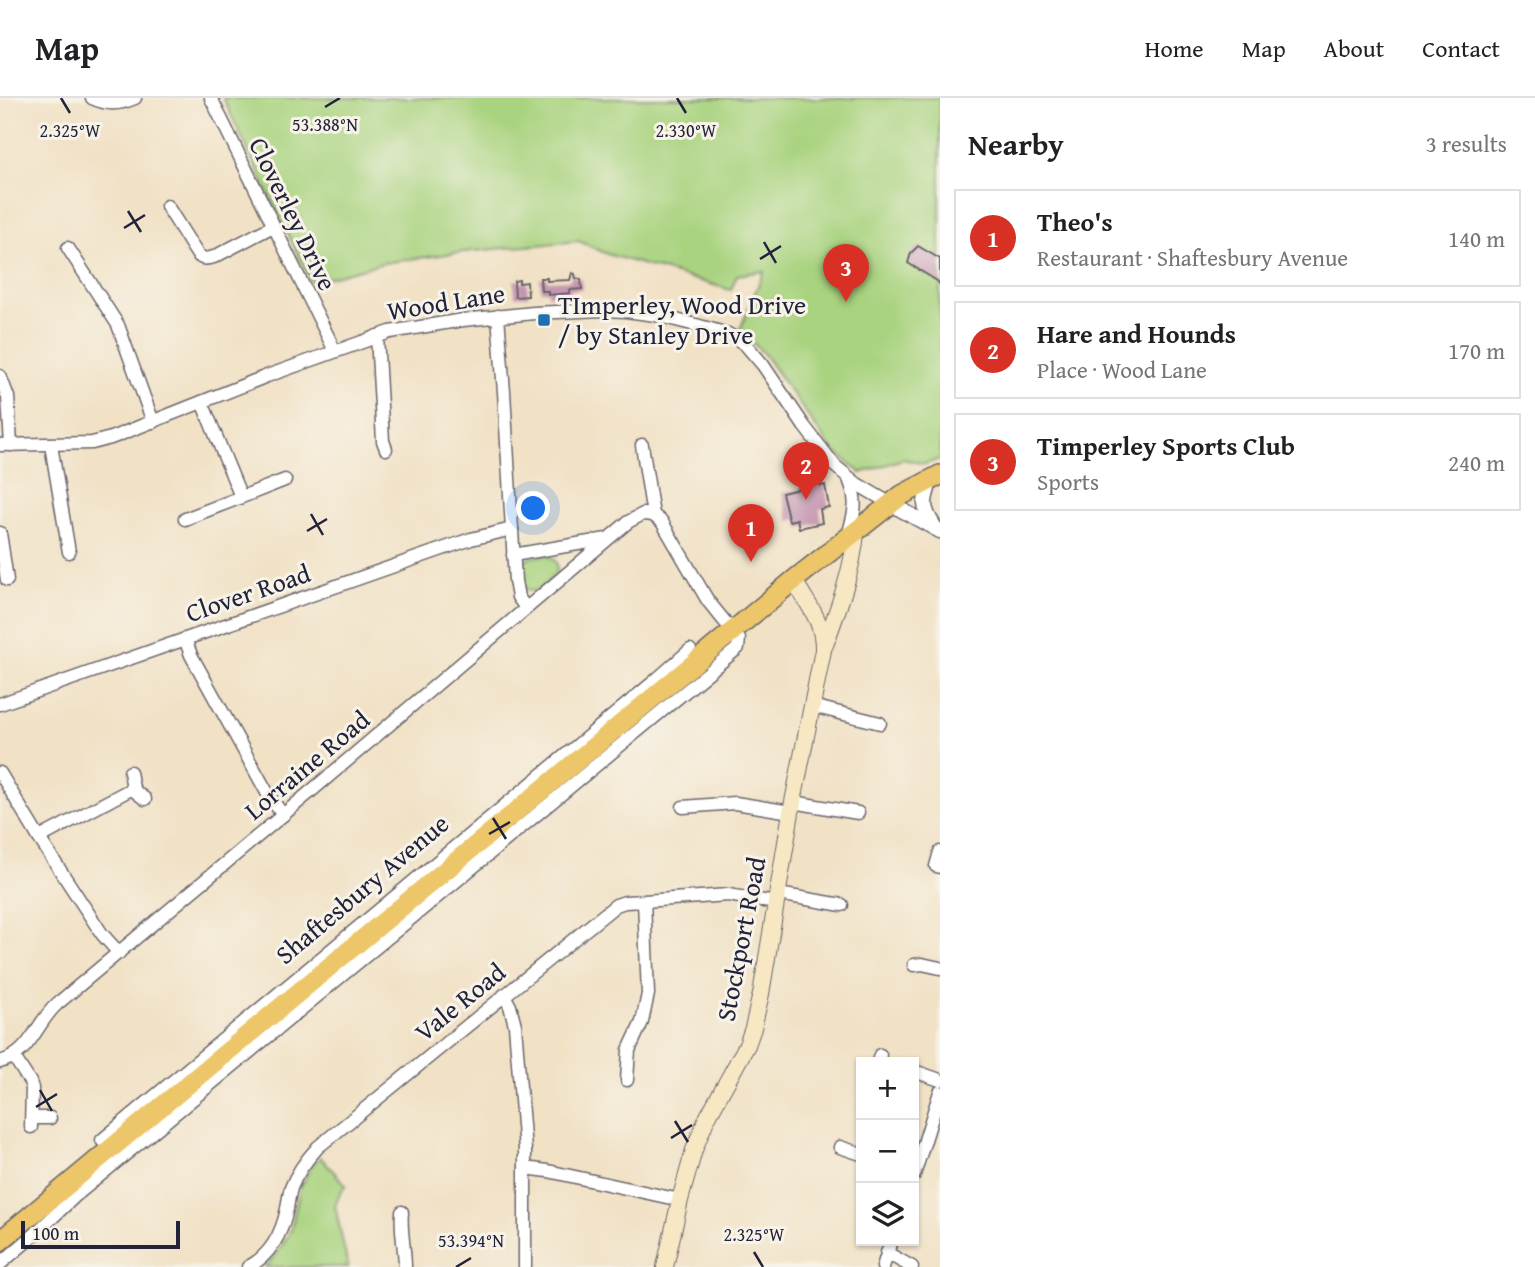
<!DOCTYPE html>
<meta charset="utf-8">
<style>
:root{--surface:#fff;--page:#f2f2f2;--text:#202124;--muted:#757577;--line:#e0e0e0;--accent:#d93025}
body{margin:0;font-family:"Gentium Book Plus",serif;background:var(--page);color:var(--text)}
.controls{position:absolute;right:21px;bottom:21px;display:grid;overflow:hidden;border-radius:0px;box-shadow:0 2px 5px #0004}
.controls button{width:63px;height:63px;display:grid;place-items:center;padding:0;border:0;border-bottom:2px solid var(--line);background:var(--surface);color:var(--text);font:35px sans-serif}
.scale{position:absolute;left:21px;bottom:18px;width:159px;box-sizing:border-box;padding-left:7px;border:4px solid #22223b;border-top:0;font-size:19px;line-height:24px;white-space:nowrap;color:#22223b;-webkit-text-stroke:5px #f7f3e8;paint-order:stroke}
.you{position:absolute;left:534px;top:411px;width:24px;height:24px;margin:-18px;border:5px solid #fff;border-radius:50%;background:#1a73e8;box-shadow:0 0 0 10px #1a73e833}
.badge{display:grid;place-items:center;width:46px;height:46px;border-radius:50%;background:var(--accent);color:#fff;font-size:23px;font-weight:700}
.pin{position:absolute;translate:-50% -58px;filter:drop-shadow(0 2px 4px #0008)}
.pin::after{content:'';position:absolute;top:37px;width:24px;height:21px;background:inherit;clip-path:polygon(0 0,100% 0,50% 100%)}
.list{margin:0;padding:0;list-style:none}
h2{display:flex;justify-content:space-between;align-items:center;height:91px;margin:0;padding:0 28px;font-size:30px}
h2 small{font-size:23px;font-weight:400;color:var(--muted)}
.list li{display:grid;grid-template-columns:46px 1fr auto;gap:21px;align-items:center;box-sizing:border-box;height:98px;margin:0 14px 14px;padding:0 14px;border:2px solid var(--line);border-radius:0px}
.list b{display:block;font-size:26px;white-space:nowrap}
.list p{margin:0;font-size:23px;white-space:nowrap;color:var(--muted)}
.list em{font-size:23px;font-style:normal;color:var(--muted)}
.icon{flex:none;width:38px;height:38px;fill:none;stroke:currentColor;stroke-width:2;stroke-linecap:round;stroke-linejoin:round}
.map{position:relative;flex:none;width:940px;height:1169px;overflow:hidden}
header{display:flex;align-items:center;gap:42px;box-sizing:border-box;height:98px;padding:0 35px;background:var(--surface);border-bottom:2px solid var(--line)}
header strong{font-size:33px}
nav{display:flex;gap:38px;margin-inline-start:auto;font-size:24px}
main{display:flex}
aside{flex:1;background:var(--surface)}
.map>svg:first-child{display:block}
</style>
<header>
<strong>Map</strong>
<nav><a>Home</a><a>Map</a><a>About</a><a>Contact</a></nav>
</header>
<main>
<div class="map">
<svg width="940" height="1169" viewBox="0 0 940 1169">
<rect width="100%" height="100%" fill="#f7f3e8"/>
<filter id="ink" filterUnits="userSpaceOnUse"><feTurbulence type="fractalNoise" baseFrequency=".0143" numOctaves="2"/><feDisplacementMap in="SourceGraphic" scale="14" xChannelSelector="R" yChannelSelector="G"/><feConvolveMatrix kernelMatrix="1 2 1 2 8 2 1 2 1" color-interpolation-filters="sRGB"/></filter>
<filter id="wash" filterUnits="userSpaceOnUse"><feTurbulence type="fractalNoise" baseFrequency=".00686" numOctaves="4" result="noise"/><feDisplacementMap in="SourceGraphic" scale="28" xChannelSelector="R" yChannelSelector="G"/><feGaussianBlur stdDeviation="1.57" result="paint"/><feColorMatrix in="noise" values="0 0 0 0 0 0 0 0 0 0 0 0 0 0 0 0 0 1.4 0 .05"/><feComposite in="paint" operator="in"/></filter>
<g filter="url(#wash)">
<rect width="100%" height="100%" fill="#f1e1c5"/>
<g fill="#a9d37f" stroke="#667a5d" stroke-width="2">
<polygon points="223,0 940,0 940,361 925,366 903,361 861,375 830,349 764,256 751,243 739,234 764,173 737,177 731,192 607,156 579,143 463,154 383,165 311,184"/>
<path d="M547,457c15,7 12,17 1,27 -4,3 -8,9 -14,9 -7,0 -11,-4 -14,-9v-17c7,-9 17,-8 27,-10z"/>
<polygon points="320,1059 346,1087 340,1095 335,1108 348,1169 265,1169 278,1154 291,1132 300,1090 313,1066"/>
</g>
<g id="blocks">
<g fill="#c494b1">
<polygon points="918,148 940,161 940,187 937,183 908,165 911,155"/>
<polygon points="572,175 575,176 576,181 581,181 582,191 570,192 570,195 548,197 548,193 541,193 540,180 547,180 547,183 570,182"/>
<polygon points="519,182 519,185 527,184 528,198 515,199 514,183"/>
<polygon points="818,373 821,388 825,387 829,409 820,411 822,425 799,430 797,421 789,423 782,395 811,388 808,375"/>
</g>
</g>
</g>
<g filter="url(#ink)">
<use href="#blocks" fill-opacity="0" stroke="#6a656b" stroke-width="2"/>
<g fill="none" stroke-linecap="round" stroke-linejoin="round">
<g stroke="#6a656b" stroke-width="15">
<g id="minor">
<path d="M92,0c15,7 27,7 43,0"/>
<polyline points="211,0 335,253"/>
<path d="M167,108l30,48c5,6 9,5 17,3l59,-31"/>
<polyline points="68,150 118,227 153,324"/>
<polyline points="498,218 504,294 515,483 518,499 526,510"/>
<polyline points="377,238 383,343 386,351"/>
<polyline points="0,278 8,299 11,347"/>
<polyline points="202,304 241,399"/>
<polyline points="0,347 92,345 111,340 267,278 390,234 463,222 534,215 603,212 626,213 656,217 696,227 728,236 745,246 763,267 804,328 835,368 857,386 891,406"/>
<polyline points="51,347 69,454"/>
<polyline points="642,347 653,417"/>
<polyline points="185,421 285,382"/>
<polyline points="0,435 7,482"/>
<path d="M847,441c7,-24 12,-36 2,-60"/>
<polyline points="513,457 607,441"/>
<polyline points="185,541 191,557 269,698 283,717"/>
<polyline points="0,606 471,441 512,431"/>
<polyline points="812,608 880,625"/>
<polyline points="130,674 133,690 137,695 145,701"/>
<polyline points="0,675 39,740 102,836 119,855"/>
<polyline points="793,704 858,715"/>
<polyline points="683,709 735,705 791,714"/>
<polyline points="39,740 133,690"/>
<polyline points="940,754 936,768 940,769"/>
<polyline points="778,796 842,807"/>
<polyline points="914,867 922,866 940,870"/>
<polyline points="504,897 510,908 515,927 525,1052 525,1169"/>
<polyline points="14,959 30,984 32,990 31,1029"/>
<path d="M0,964c32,-9 35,-38 57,-58l226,-189 345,-293 15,-8 10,1"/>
<polyline points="878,964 880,957"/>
<polyline points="914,973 940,982"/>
<polyline points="627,982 629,952 642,924 648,896 644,803"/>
<polyline points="32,1020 50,1020"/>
<polyline points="840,1049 861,1056"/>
<polyline points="110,1052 102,1042 656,582 690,552"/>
<polyline points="525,1070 548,1073 680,1102"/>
<polyline points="914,1077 940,994"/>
<path d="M402,1114c-2,17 3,37 3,55"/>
<polyline points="887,1155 912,1169"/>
<polyline points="0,1166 34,1137 74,1099 738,550 739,541 708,503 662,424 653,417"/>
<path d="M248,1169c22,-11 34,-34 39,-58 1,-7 2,-14 4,-21 6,-16 16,-29 27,-41l298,-242 9,-3 19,-1 84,-6 48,8"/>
<polyline points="883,1169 891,1143"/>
</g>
</g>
<g stroke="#6a656b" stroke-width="17">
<g id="tertiary">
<path d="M931,381c-7,22 -10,27 3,47"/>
<polyline points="891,406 940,433"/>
</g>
</g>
<g stroke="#6a656b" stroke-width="18">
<g id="secondary">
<path d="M825,547c13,-36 28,-75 31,-113"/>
<path d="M665,1169l15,-67 14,-50 12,-30 41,-75 6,-17 8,-34 30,-182 32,-162c1,-30 -16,-45 -29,-70"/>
</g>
</g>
<g stroke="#6a656b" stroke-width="22">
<polyline id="trunk" points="0,1143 794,482 902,397 940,377"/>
</g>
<use href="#minor" stroke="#fff" stroke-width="12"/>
<use href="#tertiary" stroke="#fff" stroke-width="14"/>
<use href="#secondary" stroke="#f7e8c3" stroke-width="16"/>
<use href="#trunk" stroke="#ecc669" stroke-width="19"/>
</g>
</g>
<path fill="none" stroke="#22223b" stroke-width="2.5" d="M61,0l9,15M677,0l9,15M325,9l15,-9M128,113l13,21M124,130l21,-13M764,144l12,21M760,161l21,-13M311,416l12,21M307,433l20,-12M493,720l13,21M489,736l21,-12M40,992l12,21M36,1009l21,-13M675,1023l13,21M671,1040l21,-13M754,1154l9,15M456,1169l15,-9"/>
<rect fill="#1f6fb2" stroke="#f7f3e8" stroke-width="2.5" x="537" y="215" width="14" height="14" rx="3.5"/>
<g text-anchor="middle" stroke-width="6" stroke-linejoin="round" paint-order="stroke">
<g font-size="26" fill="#22223b" stroke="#f7f3e8">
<text transform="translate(293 116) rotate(64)" y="9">Cloverley Drive</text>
<text transform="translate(446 204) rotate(-9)" y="9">Wood Lane</text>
<text transform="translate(248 495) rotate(-19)" y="9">Clover Road</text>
<text transform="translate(307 667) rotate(-40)" y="9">Lorraine Road</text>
<text transform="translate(362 791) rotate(-40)" y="9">Shaftesbury Avenue</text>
<text transform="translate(741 841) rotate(-79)" y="9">Stockport Road</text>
<text transform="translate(460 904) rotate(-39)" y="9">Vale Road</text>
</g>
<g font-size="26" fill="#22223b" stroke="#f7f3e8" text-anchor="start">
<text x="558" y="216">TImperley, Wood Drive<tspan x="558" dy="30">/ by Stanley Drive</tspan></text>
</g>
</g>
<g font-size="18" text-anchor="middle" fill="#22223b" stroke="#f7f3e8" stroke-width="6" stroke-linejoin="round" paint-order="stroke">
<text x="325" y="33">53.388°N</text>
<text x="70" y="39">2.325°W</text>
<text x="686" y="39">2.330°W</text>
<text x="754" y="1143">2.325°W</text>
<text x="471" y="1149">53.394°N</text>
</g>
</svg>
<div class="controls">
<button>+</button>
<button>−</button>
<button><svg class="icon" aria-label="layers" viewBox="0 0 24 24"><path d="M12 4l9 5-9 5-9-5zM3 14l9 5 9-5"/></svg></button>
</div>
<div class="scale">100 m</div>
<div class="you"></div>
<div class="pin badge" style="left:751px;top:464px">1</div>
<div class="pin badge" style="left:806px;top:402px">2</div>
<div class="pin badge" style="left:846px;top:204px">3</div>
</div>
<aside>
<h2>Nearby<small>3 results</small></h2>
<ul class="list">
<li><span class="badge">1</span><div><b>Theo's</b><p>Restaurant · Shaftesbury Avenue</p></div><em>140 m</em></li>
<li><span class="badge">2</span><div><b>Hare and Hounds</b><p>Place · Wood Lane</p></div><em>170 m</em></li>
<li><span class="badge">3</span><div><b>Timperley Sports Club</b><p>Sports</p></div><em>240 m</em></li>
</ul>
</aside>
</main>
